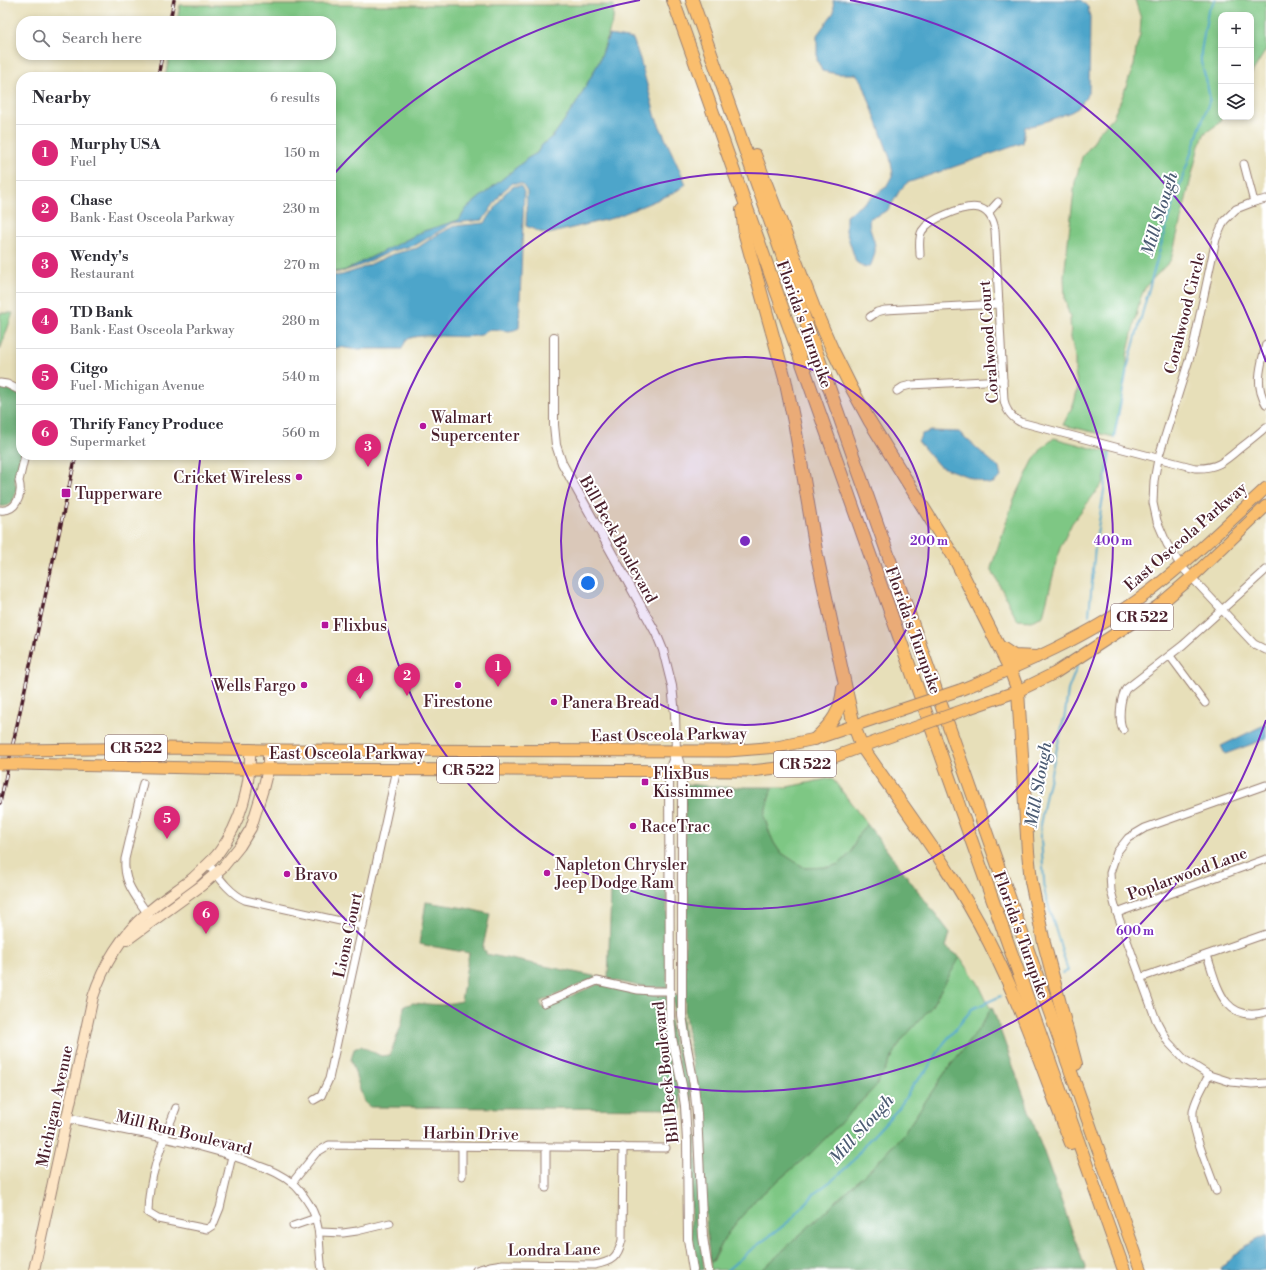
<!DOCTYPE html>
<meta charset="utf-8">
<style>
:root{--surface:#fff;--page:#f2f2f3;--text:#2b2b33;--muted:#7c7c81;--line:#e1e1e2;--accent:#db2777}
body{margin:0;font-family:"Libre Bodoni",serif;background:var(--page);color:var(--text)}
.controls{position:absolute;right:12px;top:12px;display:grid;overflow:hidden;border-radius:8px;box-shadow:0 2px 6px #0003}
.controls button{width:36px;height:36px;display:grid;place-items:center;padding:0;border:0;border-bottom:1px solid var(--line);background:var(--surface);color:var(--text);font:20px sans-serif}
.you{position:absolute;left:588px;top:583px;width:14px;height:14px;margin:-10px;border:3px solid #fff;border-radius:50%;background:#1a73e8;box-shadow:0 0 0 6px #1a73e833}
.badge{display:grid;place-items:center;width:26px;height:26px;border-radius:50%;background:var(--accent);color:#fff;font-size:13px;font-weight:700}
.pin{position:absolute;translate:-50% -33px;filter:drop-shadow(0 1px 2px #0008)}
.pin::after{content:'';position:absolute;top:21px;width:14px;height:12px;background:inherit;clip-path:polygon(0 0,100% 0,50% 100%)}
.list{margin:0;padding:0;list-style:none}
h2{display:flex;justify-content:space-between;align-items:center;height:52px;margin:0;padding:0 16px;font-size:17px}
h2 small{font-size:13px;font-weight:400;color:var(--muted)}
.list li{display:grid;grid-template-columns:26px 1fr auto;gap:12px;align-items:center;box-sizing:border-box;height:56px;padding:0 16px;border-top:1px solid var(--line)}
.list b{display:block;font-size:15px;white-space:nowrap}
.list p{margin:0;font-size:13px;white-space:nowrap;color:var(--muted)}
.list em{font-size:13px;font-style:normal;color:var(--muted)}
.icon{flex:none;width:22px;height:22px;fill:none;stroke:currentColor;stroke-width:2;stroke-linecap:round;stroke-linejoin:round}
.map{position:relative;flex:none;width:1266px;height:1270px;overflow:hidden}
.search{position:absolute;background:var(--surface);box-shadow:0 2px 6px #0003;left:16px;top:16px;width:320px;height:44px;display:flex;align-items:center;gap:10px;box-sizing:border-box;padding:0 14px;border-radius:16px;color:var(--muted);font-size:15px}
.panel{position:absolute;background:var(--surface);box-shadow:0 2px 6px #0003;left:16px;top:72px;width:320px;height:388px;border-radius:16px}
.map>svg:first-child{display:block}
</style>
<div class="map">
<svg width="1266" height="1270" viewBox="0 0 1266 1270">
<rect width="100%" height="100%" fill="#fff"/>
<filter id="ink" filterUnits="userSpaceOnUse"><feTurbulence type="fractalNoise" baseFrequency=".025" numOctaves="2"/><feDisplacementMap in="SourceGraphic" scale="8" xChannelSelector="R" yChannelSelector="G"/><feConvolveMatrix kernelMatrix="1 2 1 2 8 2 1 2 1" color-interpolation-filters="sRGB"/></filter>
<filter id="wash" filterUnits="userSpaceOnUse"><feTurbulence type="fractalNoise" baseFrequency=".012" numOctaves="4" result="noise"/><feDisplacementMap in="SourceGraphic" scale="16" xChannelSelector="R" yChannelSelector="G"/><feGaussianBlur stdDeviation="0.9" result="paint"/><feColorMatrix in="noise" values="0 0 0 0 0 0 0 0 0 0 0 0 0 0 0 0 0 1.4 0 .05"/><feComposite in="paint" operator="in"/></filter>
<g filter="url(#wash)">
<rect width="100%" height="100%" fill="#e7dfb9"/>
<g fill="#7ec784" stroke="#647358">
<polygon points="1135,0 1266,0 1266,50 1251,74 1251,15 1221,15 1221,117 1223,117 1218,124 1205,133 1199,146 1171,260 1146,286 1140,299 1127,356 1127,369 1114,437 1063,425 1074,403 1078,387 1075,373 1075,357 1071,338 1070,318 1065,300 1064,276 1075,182 1082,157 1093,143 1098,133 1113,117 1121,100 1134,65 1136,49 1140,35 1141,19"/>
<polygon points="180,5 614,5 613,20 599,62 576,104 554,135 541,146 537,153 528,158 467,208 459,220 424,231 344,271 331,272 331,77 165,77 170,55 331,55 331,21 177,21"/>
<polygon points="0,313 13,313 0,350"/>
<polygon points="1054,438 1110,453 1106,473 1103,483 1072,523 1060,548 1043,616 1031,621 1017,620 991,568 1013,502 1033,461 1042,448"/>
<polygon points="832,778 867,824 859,833 851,853 839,864 830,867 805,868 780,852 774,843 770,834 764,816 772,787 787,787"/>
<polygon points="960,957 978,983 990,1008 992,1007 980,1027 944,1074 904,1133 876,1164 762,1270 711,1270 710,1263 714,1260 727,1234 756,1199 812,1152 876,1086 901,1041 931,1007"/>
</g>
<g fill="#66ac72" stroke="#58664e">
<path d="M0,386l6,2 15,7v60h1l-5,23 -2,1v5l2,2c-2,11 -3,22 -17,20z"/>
<polygon points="685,784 722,787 772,787 764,816 770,834 774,843 780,852 805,868 830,867 839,864 851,853 859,833 867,824 950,933 946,947 960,957 931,1007 901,1041 876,1086 812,1152 756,1199 727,1234 713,1260 710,1263 707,1237 700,1114 685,1015"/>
<polygon points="611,889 667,889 667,988 639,986 597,977 540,1002 543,1008 598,984 638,993 652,995 667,995 682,1109 370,1107 364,1102 351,1060 354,1049 361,1046 381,1056 390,1055 402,1023 404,1006 413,1003 442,1005 461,1001 469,953 419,944 426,902 465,908 490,914 483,947 483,950 486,951 486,954 608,979"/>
<polygon points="673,995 679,995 694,1114 704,1269 703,1270 696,1270 691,1239 690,1141 675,1037"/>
<polygon points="992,1007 1086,1270 762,1270 876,1164 904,1133 944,1074 980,1027"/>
</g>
<g fill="#4da5ca" stroke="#4c627a">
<path d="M833,0h248l7,7 2,10 -1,76 -11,15 -7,4 -32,12 -14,3 -2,16 -116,40 -7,7 -11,19 -10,6 -9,3c-3,10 4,18 5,28 1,7 -2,13 -4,19l-6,3 -9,-6 -10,-31v-15l40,-29 7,-13 -3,-16 -28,-77 -6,-7h-18l-16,-3 -5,-11v-25l17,-23z"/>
<polygon points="609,35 633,39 640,59 656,118 686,184 674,193 613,218 548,234 540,232 526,226 527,192 522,184 513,183 503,191 483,220 453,223 416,245 392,251 360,266 344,271 331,273 344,271 424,231 459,220 467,208 528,158 537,153 541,146 554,135 576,104 599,62"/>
<path d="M514,186h7l3,6 -5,136c-13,7 -20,-1 -30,2 -3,0 -5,4 -8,5 -17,5 -64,-4 -74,5 -2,2 -4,6 -5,9h-51l-11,-2 -9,2v-73l11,-1 18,-6 33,-15 24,-6 18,-12 19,-10 31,-3 20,-30z"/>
<polygon points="931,431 959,432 999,468 1001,477 993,483 988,484 939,466 918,441 922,434"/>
<polygon points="1266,724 1266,739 1225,754 1221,746"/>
<polygon points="1266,1235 1266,1270 1221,1270 1221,1269 1241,1249"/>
</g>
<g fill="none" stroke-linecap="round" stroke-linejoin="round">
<g stroke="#4da5ca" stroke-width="2">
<polyline points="1114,437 1127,369 1169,216 1210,99 1207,83 1201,62 1201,52 1208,11 1215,0"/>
<polyline points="1089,615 1095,547 1110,453"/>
<polyline points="1062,973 1068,971 1045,894 1040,825 1046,794 1065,714 1068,690 1077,667"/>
<polyline points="727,1270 752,1249 778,1230 793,1218 815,1193 835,1178 852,1162 867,1142 899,1108 913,1085 926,1071 944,1043 972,1009 1001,996"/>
</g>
</g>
</g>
<g filter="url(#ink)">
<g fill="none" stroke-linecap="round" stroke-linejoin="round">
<g stroke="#987f72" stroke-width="9">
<g id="minor">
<polyline points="1244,164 1254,202"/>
<polyline points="1266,199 1254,202 1236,209 1224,221 1216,239 1193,347 1158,459 1154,481 1153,503 1157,521 1167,544 1181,566 1254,644 1266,650"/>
<polyline points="988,213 998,202"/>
<path d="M920,255c0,-8 -2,-17 2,-24 5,-8 15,-13 23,-16 21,-9 45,-16 50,15l9,170c2,11 7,17 16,22l175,46c21,1 29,-6 44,-19 9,-7 18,-14 27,-22"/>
<polyline points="870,317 877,312 885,310 999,304"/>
<path d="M1266,344c-5,21 -12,41 0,60"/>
<polyline points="0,383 7,384 21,391"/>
<polyline points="897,391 903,387 911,385 1003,380"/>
<path d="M0,510c16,2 23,-15 19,-29l6,-26"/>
<polyline points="1170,656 1205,703"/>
<path d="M1123,730c-5,-9 -3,-32 3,-41l57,-44 83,-75"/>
<path d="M143,783l-18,76c-2,25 11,37 24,57"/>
<polyline points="1266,785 1145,828 1128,838 1117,852 1110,873 1111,891 1117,913 1156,1020 1168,1042 1185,1060 1209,1075 1231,1082 1252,1084 1266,1083"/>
<path d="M208,863c10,13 21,30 37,37l118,26"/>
<polyline points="1117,913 1266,859"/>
<path d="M1207,955c10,30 16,69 59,57"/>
<polyline points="1140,978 1266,934"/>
<polyline points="544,1003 597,981 638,990 651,991 670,991"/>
<path d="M1209,1075c-5,10 -15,26 -16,37 -2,18 17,60 23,79"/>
<polyline points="314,1100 321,1096 329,1079 397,769"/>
<path d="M176,1108c-13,33 -28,69 -28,105l10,6 49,10 6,-4 7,-17 12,-52 -3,-12"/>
<path d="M130,1131c42,9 86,17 127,34 12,4 25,10 35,18 8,6 14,16 19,24 11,21 7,41 11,63"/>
<polyline points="462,1147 462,1176"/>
<polyline points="546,1147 546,1188"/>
<polyline points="292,1183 316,1153 329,1145 666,1148"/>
<polyline points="293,1226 316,1218"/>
<polyline points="320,1232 343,1233 357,1231 390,1223"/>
<path d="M476,1270l14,-4 13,-2 91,1c18,-3 24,-8 28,-25l1,-93"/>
</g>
</g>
<g stroke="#987f72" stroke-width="10">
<g id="tertiary">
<polyline points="554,337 554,425 556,445 562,463 656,633 663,650 672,686 675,714 676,752 682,771 682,1015 686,1042 694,1085 697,1114 703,1237 708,1270"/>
<polyline points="676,752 669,771 670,1017 672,1038 682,1085 685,1106 687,1141 688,1239 693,1270"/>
<polyline points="66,1118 130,1131"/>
</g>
</g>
<g stroke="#987f72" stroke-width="12">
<g id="secondary">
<polyline points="127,940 201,886 223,867 240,846 251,828 263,789 268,769 268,750"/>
<path d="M34,1270l59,-273c10,-31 29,-63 54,-84 14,-13 31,-23 46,-35 7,-7 20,-18 26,-26 22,-29 32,-67 31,-103"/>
</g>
</g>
<g stroke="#987f72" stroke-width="13">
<g id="primary">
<path d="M960,690c64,-26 130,-54 186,-96 42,-32 81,-70 120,-106"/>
<polyline points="972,707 1018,691 1055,673 1158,606 1192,577 1266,506"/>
<polyline points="22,750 166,748 268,750 728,751 777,747 815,739 900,710"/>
<polyline points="19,764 240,769 751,771 796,766 834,757 902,732"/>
</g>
</g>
<g stroke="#987f72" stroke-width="14">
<g id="motorway">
<polyline points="673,0 1124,1270"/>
<polyline points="692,0 1141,1270"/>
<polyline points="755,155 814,308 833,351 851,387 869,420 954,557 1010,669 1018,691 1028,852 1031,881 1044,943 1076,1064"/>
<path d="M742,210l3,25 40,144 10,48 22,129 37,170 8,21c44,64 92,126 127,195 33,64 56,134 82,201"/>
<polyline points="999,646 1014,656 1036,657"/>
<path d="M815,739c17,-16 26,-27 28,-51"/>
</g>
</g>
<use href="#minor" stroke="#fff" stroke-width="7"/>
<use href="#tertiary" stroke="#fff" stroke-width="8"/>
<use href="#secondary" stroke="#fde5c5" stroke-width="10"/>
<use href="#primary" stroke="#fabe6e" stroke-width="11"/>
<use href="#motorway" stroke="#fabe6e" stroke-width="12"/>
<g stroke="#4a1f2b" stroke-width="3.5">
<g id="rail">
<polyline points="170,21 174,0"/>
<polyline points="158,77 162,55"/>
<polyline points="0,803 76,455"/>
</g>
</g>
<use href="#rail" stroke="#fff" stroke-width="2" stroke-dasharray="6" stroke-linecap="butt"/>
<g stroke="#987f72" stroke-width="13" stroke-linecap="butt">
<g id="primary-bridge">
<polyline points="900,710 960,690"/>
<polyline points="902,732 972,707"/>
<polyline points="0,750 22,750"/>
<polyline points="0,764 19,764"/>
</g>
</g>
<use href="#primary-bridge" stroke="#fabe6e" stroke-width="11"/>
</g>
</g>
<circle cx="745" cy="541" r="184" fill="#7b2cbf" fill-opacity=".12"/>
<g fill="none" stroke="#7b2cbf" stroke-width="2">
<circle cx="745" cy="541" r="184"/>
<circle cx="745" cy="541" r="368"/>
<path d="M1266 720A551 551 0 0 1 200 460M332 176A551 551 0 0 1 640 0M850 0A551 551 0 0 1 1266 362"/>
</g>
<g fill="#b5179e" stroke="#fff" stroke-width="1.5">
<circle cx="423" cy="426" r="4"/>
<circle cx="299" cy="477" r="4"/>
<rect x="61" y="488" width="10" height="10" rx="2"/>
<rect x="321" y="621" width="8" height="8" rx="2"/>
<circle cx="304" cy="685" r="4"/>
<circle cx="458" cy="685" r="4"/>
<circle cx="554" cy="702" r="4"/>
<rect x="641" y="778" width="8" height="8" rx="2"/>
<circle cx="633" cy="826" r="4"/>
<circle cx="547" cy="873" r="4"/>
<circle cx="287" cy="874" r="4"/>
</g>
<g text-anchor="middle" stroke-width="4" stroke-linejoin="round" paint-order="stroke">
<g fill="#fff" stroke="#80626b" stroke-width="1">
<rect x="1111" y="604" width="62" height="26" rx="3"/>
<rect x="105" y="735" width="62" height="26" rx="3"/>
<rect x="774" y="751" width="62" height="26" rx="3"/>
<rect x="437" y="757" width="62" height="26" rx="3"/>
</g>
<g font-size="15" font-weight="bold" fill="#4a1f2b">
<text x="1142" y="622">CR 522</text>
<text x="136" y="753">CR 522</text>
<text x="805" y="769">CR 522</text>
<text x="468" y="775">CR 522</text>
</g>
<g font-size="16" fill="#4a1f2b" stroke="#fff">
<text transform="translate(1184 313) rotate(-76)" y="6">Coralwood Circle</text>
<text transform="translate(805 324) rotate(70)" y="6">Florida's Turnpike</text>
<text transform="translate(988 342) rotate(-94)" y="6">Coralwood Court</text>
<text transform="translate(1185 536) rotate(-41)" y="6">East Osceola Parkway</text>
<text transform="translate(619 539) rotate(61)" y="6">Bill Beck Boulevard</text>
<text transform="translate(914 630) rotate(70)" y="6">Florida's Turnpike</text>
<text transform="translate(669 734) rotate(-1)" y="6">East Osceola Parkway</text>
<text x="347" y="759">East Osceola Parkway</text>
<text transform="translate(1187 873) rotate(-20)" y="6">Poplarwood Lane</text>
<text transform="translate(347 935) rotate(-78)" y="6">Lions Court</text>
<text transform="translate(1022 935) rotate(70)" y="6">Florida's Turnpike</text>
<text transform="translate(665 1072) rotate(-96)" y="6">Bill Beck Boulevard</text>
<text transform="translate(54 1106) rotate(-78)" y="6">Michigan Avenue</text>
<text transform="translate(184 1132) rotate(14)" y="6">Mill Run Boulevard</text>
<text transform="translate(471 1133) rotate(1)" y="6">Harbin Drive</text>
<text transform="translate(554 1249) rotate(-1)" y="6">Londra Lane</text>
</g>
<g font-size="16" fill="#4a1f2b" stroke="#fff" text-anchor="start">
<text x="431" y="423">Walmart<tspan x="431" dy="18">Supercenter</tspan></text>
<text x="291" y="483" text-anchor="end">Cricket Wireless</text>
<text x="75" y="499">Tupperware</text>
<text x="333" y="631">Flixbus</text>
<text x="296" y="691" text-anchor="end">Wells Fargo</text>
<text x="458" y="707" text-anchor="middle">Firestone</text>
<text x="562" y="708">Panera Bread</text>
<text x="653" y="779">FlixBus<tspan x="653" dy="18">Kissimmee</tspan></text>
<text x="641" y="832">RaceTrac</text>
<text x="555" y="870">Napleton Chrysler<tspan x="555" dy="18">Jeep Dodge Ram</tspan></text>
<text x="295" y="880">Bravo</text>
</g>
<g font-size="17" font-style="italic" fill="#4b5b73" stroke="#fff">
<text transform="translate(1159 214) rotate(-73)" y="6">Mill Slough</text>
<text transform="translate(1038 785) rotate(-80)" y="6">Mill Slough</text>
<text transform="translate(861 1129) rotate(-48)" y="6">Mill Slough</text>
</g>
</g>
<circle cx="745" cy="541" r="6" fill="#7b2cbf" stroke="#fff" stroke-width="2"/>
<g font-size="12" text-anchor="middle" font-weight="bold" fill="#7b2cbf" stroke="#fff" stroke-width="4" stroke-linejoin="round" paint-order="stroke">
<text x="929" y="545">200 m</text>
<text x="1113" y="545">400 m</text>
<text x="1135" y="935">600 m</text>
</g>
</svg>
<div class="controls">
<button>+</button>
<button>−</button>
<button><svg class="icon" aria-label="layers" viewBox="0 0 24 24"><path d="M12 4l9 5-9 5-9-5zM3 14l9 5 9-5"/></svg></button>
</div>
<div class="you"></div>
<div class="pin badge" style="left:498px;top:687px">1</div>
<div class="pin badge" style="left:407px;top:696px">2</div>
<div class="pin badge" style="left:368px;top:467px">3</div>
<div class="pin badge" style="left:360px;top:699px">4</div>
<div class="pin badge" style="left:167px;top:839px">5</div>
<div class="pin badge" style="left:206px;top:934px">6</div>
<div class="search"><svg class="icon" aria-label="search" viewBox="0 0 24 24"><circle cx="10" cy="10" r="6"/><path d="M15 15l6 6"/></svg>Search here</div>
<section class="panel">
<h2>Nearby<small>6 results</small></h2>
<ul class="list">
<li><span class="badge">1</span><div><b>Murphy USA</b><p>Fuel</p></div><em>150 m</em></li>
<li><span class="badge">2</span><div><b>Chase</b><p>Bank · East Osceola Parkway</p></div><em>230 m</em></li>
<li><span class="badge">3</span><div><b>Wendy's</b><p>Restaurant</p></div><em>270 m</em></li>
<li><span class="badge">4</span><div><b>TD Bank</b><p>Bank · East Osceola Parkway</p></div><em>280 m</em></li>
<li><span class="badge">5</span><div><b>Citgo</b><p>Fuel · Michigan Avenue</p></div><em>540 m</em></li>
<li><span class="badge">6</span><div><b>Thrify Fancy Produce</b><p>Supermarket</p></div><em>560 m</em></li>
</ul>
</section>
</div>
